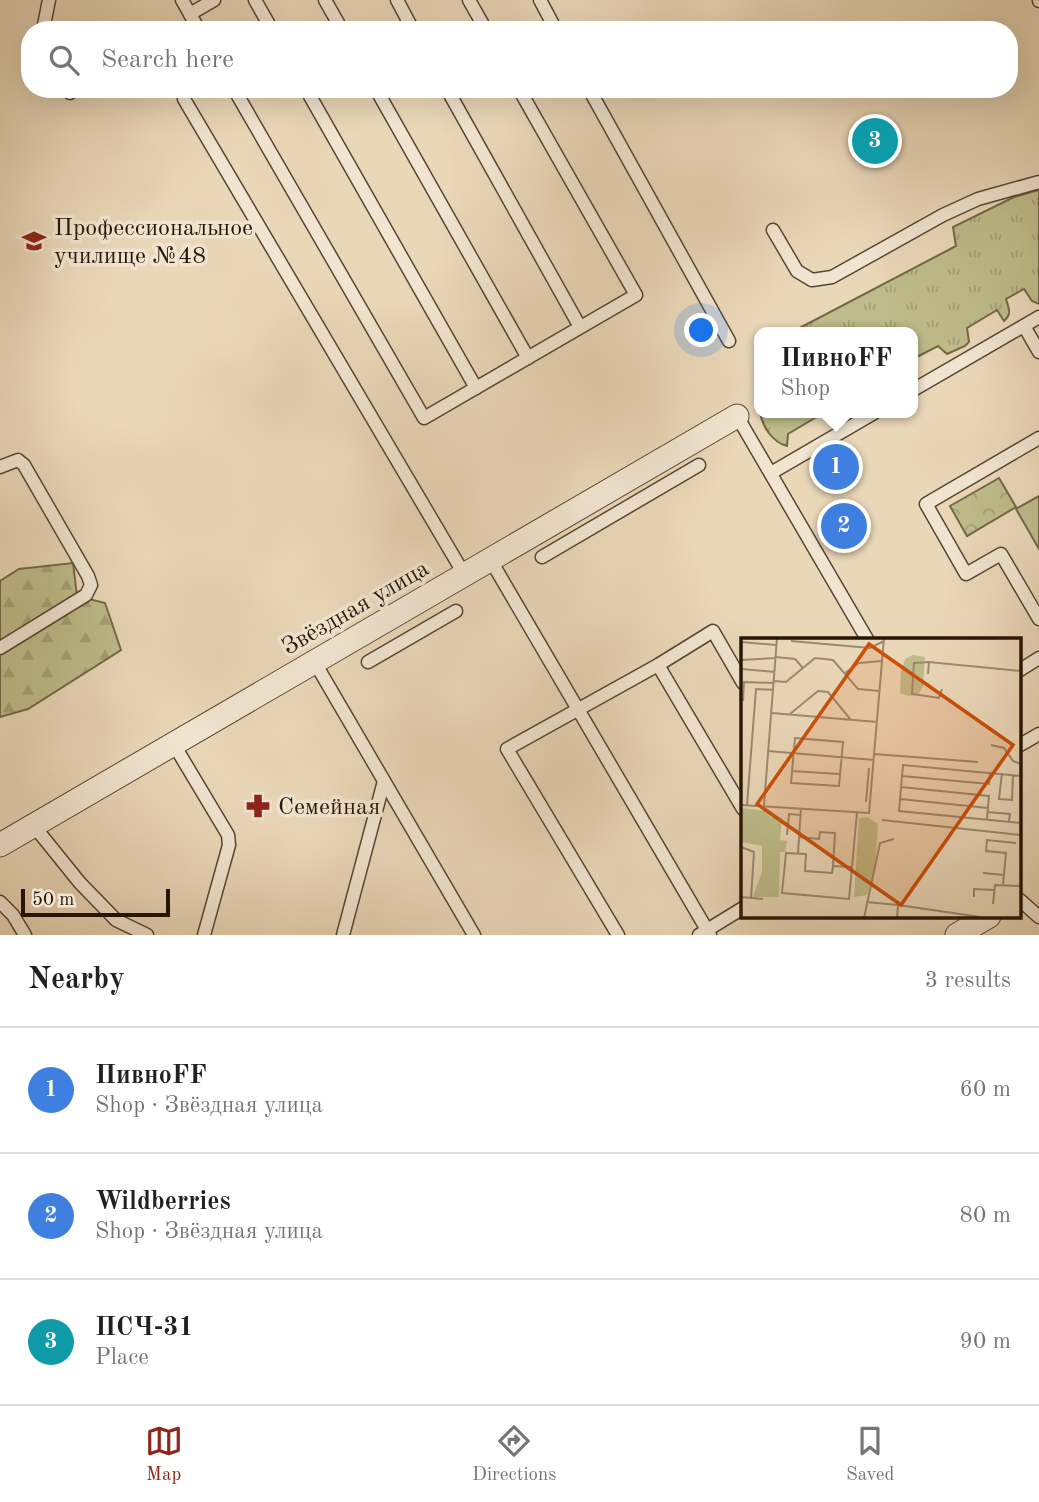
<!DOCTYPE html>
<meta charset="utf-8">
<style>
:root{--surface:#fff;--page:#f6f6f6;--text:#202124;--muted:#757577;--line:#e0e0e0;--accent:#8f2418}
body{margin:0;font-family:"Old Standard TT",serif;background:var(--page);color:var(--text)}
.scale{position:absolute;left:21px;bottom:18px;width:149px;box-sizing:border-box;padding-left:7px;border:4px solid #281605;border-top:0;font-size:19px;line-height:24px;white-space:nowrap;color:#281605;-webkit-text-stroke:5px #f1e5d1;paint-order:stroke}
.you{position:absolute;left:702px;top:331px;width:24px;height:24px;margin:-18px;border:5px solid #fff;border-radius:50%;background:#1a73e8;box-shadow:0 0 0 10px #1a73e833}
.badge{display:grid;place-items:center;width:46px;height:46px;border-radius:50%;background:var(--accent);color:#fff;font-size:23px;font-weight:700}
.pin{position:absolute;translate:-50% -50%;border:4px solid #fff;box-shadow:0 2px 7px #0006}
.popup{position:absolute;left:754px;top:327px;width:164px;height:91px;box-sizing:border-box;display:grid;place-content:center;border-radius:14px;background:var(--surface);filter:drop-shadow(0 2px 5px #0005);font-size:23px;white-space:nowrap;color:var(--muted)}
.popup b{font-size:26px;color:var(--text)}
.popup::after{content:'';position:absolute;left:50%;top:100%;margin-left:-14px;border:14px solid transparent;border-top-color:var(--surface)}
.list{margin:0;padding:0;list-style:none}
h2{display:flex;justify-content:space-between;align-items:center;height:91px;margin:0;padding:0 28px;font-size:30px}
h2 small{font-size:23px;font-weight:400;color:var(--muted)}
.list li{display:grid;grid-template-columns:46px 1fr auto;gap:21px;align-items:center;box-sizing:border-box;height:126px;padding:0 28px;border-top:2px solid var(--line)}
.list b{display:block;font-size:26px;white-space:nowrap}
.list p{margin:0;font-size:23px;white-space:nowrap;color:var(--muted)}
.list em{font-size:23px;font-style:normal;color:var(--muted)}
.icon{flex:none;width:38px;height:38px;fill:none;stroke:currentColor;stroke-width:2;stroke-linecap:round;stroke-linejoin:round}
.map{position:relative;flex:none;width:1039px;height:935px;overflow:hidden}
.search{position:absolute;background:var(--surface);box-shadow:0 7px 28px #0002;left:21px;right:21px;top:21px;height:77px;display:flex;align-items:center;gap:18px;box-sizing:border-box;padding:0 24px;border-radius:28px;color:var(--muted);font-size:26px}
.sheet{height:469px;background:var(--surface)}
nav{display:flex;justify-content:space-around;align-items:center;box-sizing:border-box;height:98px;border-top:2px solid var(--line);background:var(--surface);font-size:19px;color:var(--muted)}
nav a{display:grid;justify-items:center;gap:4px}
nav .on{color:var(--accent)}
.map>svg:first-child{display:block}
</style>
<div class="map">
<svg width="1039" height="935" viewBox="0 0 1039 935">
<defs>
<pattern id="grass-tufts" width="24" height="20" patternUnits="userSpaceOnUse" patternTransform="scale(1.75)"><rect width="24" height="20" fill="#bebc8a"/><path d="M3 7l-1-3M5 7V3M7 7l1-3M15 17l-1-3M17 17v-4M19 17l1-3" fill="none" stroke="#a3a176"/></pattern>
<pattern id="forest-firs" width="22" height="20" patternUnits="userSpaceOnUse" patternTransform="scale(1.75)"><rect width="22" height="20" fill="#bebc8a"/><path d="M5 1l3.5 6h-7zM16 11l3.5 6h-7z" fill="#a3a176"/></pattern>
<pattern id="park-crowns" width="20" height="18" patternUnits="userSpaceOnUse" patternTransform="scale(1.75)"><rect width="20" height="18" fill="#bebc8a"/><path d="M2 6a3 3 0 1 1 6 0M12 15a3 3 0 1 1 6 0" fill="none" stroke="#a3a176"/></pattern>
</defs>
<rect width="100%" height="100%" fill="#ead7b8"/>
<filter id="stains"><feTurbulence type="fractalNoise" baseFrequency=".00286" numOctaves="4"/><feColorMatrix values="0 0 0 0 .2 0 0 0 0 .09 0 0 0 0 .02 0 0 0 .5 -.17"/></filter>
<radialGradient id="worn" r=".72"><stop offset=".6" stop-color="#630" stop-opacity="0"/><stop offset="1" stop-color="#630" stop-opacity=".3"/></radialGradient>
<g fill="url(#grass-tufts)" stroke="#736948" stroke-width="2">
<path d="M1039,190v114l-7,-3 -8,-12 -18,10c3,10 6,15 -2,22l-7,-11 -30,18 2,14 -4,4 -18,8 -9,-8 -25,13v-27h-121l164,-86 -3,-19 61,-30z"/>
<path d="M760,413h63l-35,21 -1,12c-15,-4 -24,-19 -27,-33z"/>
</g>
<polygon fill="url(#forest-firs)" stroke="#736948" stroke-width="2" points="73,563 77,596 105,603 121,650 28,709 0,717 0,581 19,569"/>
<polygon fill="url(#park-crowns)" stroke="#736948" stroke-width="2" points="999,478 1016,507 967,536 950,506"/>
<polygon fill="#bebc8a" stroke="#736948" stroke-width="2" points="1039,496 1039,549 1016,509"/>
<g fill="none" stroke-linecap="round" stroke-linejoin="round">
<g stroke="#584632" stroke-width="15">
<g id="service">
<polyline points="182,0 199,30"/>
<polyline points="255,0 272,30"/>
<polyline points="325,0 342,30"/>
<polyline points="397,0 413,30"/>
<polyline points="469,0 486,30"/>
<polyline points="540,0 556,30"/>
<polyline points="1039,0 1039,1"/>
<polyline points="190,14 214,0"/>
<polyline points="43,30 49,0"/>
<polyline points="68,89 70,93"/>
<polyline points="234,89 424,418 636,295 519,89"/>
<polyline points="306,89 476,388"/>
<polyline points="376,89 528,358"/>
<polyline points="447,89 580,327"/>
<polyline points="589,89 729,341"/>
<polyline points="184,99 464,574"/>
<polyline points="773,230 797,271 812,280 832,277 943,215 978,199 1039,182"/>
<polyline points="1024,326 1039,352"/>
<polyline points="913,390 1039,317"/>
<polyline points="737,416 867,639"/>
<polyline points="1039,438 926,504 966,574 1001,554 1039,619"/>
<polyline points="0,467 18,460 24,465 88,576 91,585 86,595 0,648"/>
<polyline points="771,473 874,413"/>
<polyline points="542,557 699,465"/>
<polyline points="490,559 710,935"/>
<polyline points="314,661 474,935"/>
<polyline points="368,662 456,611"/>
<polyline points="658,665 743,809"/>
<polyline points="1020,670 1039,658"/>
<polyline points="173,743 228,835 229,845 204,935"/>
<polyline points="1020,745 1039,734"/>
<polyline points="34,826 80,883 116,920 147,935"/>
<polyline points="1020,900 1039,917"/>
<polyline points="0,902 13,915 25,935"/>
<polyline points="343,935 384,781"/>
<polyline points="618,935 507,749 658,665 713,631 743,683"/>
<polyline points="699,935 743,908"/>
</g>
</g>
<g stroke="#584632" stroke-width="25">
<g id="minor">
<polyline points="0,845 737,416"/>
<polyline points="957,935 989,916"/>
</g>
</g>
<use href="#service" stroke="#f1e5d1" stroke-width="12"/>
<use href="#minor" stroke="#f1e5d1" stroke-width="23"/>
</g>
<defs>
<g id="university-bare" transform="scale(1.89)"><path d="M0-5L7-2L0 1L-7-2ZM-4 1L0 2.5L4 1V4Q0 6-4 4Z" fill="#8f2418" stroke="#f1e5d1" stroke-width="2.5" paint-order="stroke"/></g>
<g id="pharmacy-bare" transform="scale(1.89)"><path d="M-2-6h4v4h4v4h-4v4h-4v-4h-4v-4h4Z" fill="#8f2418" stroke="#f1e5d1" stroke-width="2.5" paint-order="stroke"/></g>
</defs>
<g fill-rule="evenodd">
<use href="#university-bare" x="34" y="241"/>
<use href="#pharmacy-bare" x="258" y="806"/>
</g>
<g text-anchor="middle" stroke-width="7" stroke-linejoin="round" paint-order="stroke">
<g font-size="24" fill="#281605" stroke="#f1e5d1" text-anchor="start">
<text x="54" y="235">Профессиональное<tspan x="54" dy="28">училище №48</tspan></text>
<text x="278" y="814">Семейная</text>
</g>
<g font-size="24" fill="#281605" stroke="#f1e5d1">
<text transform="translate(355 607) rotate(-30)" y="8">Звёздная улица</text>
</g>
</g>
<g transform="translate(741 638)">
<rect width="280" height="280" fill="#ead7b8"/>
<path d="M0,170l29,3v6l12,1 -2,22 7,1 -2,11h-5l-1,45h-26l9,-25v-26l-21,-4zM126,179l11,7 -3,43 -8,28 -13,2 5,-79z" fill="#bebc8a"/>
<path d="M172,17l12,2 -2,29 -5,9 -9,1 -9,-3 1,-21 4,-13z" fill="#bebc8a"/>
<path fill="none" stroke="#9c8a70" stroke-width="2" d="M50,3l79,7 14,-7M0,4l35,3M35,19l19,2 8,9M0,22l35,-2M188,24l-15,1 -2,31 27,4 3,-9M0,31l34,3M104,35l14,-10 23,-2M187,36l1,-12 92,9M33,43l12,1 29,-24 18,2 25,29 22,2M2,63l1,-19 30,1M31,75l105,9M49,76l28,-23 10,1 23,28M54,100l48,4 -4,44 -48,-3zM250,107l13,3 9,13 8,3M27,113l106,9M133,116l104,8M51,133l47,3M261,135l-3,26 13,1 1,-25M161,138l87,8 1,-12M280,138l-118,-11 -4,46 122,12M160,149l88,9 -2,23M159,161l88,9M125,164l3,-34M0,167l128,8 15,-175M6,167l9,-116 18,1M23,167l13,-167M246,174l23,2 -1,7M141,182l139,15M46,197l2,-21 12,1M58,199l20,2 1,-7 15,1 -2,33M0,209l13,5 -3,46M57,215l3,-45M111,229l-19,-1 -1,7 -27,-2 1,-17 -20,-1 -4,40 67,6 3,-32 5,-55M242,235l21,2M262,246l3,-31 -20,-2 1,-11 29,3M0,259l22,2M233,259v-8l21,1M125,264l32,3M252,266l2,-19 26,1M123,280l16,-75 14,-4M156,280l1,-13 89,13"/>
<path fill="#cb4f0b" fill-opacity="0.15" stroke="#cb4f0b" stroke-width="3.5" d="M128,6l144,101 -112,160 -144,-101z"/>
<rect width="280" height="280" fill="none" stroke="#281605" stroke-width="3.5"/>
</g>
<rect width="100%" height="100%" filter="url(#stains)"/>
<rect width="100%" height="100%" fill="url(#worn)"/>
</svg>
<div class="scale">50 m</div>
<div class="you"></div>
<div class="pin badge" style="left:836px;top:467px;background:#3f7fe0">1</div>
<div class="popup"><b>ПивноFF</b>Shop</div>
<div class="pin badge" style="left:844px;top:526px;background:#3f7fe0">2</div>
<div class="pin badge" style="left:875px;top:141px;background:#0f9aa8">3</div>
<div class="search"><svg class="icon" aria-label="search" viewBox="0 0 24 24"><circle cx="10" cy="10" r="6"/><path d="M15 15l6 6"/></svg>Search here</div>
</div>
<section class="sheet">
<h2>Nearby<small>3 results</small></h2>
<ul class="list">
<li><span class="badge" style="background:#3f7fe0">1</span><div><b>ПивноFF</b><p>Shop · Звёздная улица</p></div><em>60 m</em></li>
<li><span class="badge" style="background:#3f7fe0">2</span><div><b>Wildberries</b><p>Shop · Звёздная улица</p></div><em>80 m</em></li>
<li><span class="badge" style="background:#0f9aa8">3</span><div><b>ПСЧ-31</b><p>Place</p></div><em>90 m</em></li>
</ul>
</section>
<nav>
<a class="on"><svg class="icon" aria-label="map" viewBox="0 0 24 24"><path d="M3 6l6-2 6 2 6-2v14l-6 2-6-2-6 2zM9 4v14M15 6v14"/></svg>Map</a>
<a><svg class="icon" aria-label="directions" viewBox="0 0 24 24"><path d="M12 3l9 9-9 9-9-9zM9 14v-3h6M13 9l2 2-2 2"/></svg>Directions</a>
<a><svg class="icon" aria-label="saved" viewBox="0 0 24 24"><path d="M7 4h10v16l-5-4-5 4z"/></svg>Saved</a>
</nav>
